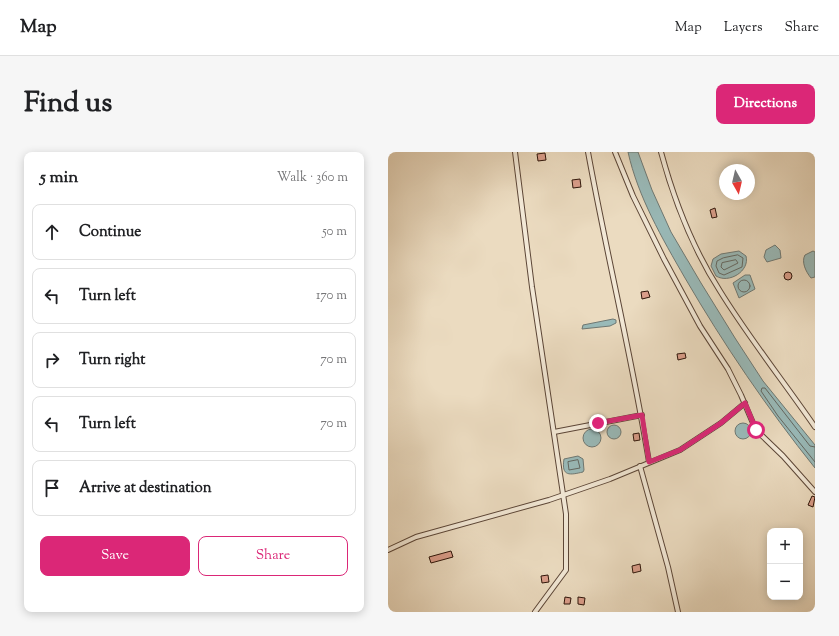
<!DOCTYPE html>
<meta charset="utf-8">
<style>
:root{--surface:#fff;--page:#f6f6f6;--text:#202124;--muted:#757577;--line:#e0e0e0;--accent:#db2777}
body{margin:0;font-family:"Sorts Mill Goudy",serif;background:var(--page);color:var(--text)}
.controls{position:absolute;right:12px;bottom:12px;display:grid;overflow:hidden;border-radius:8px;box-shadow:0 2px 10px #0003}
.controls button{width:36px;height:36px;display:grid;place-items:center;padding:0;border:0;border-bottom:1px solid var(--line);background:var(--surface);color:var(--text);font:20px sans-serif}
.compass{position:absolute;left:331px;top:12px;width:36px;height:36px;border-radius:50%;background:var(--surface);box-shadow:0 2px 10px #0003;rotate:172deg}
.stop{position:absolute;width:12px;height:12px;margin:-9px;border:3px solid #db2777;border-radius:50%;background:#fff}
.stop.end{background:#db2777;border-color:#fff;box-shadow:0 1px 4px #0008}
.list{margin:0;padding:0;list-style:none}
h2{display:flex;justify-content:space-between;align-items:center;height:52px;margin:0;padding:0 16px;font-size:17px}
h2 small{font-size:13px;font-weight:400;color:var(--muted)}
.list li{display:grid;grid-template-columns:26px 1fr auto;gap:12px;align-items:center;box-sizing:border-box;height:56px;margin:0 8px 8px;padding:0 8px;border:1px solid var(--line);border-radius:8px}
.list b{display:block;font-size:15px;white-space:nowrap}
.list em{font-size:13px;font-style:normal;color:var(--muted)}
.actions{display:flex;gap:8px;padding:12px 16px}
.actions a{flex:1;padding:9px 0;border:1px solid var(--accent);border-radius:8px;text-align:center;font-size:14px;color:var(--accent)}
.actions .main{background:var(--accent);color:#fff}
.icon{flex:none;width:22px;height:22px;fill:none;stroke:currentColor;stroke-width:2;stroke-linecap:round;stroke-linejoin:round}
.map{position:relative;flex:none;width:427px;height:460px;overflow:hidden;border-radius:8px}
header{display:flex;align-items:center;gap:24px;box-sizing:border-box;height:56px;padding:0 20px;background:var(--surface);border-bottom:1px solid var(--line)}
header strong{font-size:19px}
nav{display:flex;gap:22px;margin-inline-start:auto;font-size:14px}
.intro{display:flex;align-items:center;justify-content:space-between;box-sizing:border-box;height:96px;padding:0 24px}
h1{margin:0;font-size:28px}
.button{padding:10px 18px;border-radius:8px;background:var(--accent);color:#fff;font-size:14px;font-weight:700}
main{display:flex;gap:24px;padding:0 24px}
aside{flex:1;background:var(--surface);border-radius:8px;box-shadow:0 2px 10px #0003}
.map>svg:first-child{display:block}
</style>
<header>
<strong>Map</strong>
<nav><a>Map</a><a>Layers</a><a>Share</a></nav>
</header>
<div class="intro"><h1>Find us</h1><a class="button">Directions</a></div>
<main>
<aside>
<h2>5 min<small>Walk · 360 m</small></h2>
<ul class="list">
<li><svg class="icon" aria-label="ahead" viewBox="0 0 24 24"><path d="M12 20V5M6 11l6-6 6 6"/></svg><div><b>Continue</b></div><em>50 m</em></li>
<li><svg class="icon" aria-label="left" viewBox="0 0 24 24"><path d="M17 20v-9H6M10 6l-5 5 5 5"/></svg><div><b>Turn left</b></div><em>170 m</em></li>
<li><svg class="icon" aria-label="right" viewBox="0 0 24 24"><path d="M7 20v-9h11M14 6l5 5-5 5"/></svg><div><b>Turn right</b></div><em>70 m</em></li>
<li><svg class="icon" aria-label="left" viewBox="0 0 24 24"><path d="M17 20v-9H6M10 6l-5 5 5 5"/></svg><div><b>Turn left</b></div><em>70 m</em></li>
<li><svg class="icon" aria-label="arrive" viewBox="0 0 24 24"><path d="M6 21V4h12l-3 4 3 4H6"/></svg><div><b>Arrive at destination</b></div></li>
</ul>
<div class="actions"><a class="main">Save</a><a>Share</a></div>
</aside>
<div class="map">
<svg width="427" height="460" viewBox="0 0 427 460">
<rect width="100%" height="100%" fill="#ebdbc0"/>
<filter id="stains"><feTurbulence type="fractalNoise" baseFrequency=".005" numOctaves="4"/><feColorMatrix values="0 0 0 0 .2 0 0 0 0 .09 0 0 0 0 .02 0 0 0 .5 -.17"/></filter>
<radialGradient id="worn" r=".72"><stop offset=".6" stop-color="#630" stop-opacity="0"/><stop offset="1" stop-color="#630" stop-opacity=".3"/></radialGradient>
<g fill="#99bab9" stroke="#6e7873">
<path d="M240,0h10l14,38 19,42 30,51 34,55 28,43 52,64v23c-48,-60 -91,-123 -130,-190 -23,-40 -47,-81 -57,-126z"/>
<polygon points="387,93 392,98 393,106 379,110 376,105 378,98"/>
<path d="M351,99l7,5c4,15 -17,28 -30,20l-5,-10 2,-7 8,-5z"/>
<path d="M425,99l2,1v25l-4,1c-5,-6 -10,-16 -6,-23z"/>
<polygon points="357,123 362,123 367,137 351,146 345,131"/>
<polygon points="225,167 228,168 228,171 222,174 194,177 195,173"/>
<circle cx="355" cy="279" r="8"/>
<circle cx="226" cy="280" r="7"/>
<circle cx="204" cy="286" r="9"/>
<path d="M190,304l5,3 1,11 -1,2c-13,3 -22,5 -19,-13z"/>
</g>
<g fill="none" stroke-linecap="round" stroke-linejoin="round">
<g stroke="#636761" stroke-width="1">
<polygon points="350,103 355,106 354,115 336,123 331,121 328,114 329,109 335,106"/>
<polygon points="348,108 350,111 336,118 333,115 334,111"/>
<circle cx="356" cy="134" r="6"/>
<polyline points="427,295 422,294 377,236 374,236 373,239 390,264 427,310"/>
<polygon points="190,308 192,316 181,318 180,310"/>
</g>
</g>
<g fill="#db9e8b" stroke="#2d1409">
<polygon points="157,1 158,8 150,9 149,2"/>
<polygon points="192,27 193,35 185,36 184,28"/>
<polygon points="327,56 329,65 324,66 322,58"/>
<circle cx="400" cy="124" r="4"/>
<polygon points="260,139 262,145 254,147 253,140"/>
<polygon points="297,201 298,206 290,208 289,202"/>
<polygon points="251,281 252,288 246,289 245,282"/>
<polygon points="424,344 427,345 425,355 420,353"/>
<polygon points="63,399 65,405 43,411 41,405"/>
<polygon points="252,412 253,419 245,421 244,414"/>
<polygon points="160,423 161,430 154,431 153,424"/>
<polygon points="177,445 183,446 182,452 176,452"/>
<polygon points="190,445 197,446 196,453 190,452"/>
</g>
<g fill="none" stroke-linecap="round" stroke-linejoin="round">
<g stroke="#5c4637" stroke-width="6">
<g id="minor">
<polyline points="127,0 144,135 178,362 178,418 147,460"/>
<path d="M200,0c19,104 44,206 61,310"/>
<polyline points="227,0 245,44 276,107 312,174 340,217 353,243 368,278 395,304 427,340"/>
<path d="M273,0c13,48 32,97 59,139 29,47 64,91 95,136"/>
<polyline points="166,280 254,263"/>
<polyline points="252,314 280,415 290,460"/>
<polyline points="0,398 28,385 161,348 222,327 292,298 333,271 357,251"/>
</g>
</g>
<use href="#minor" stroke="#f2e8d6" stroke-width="4"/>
</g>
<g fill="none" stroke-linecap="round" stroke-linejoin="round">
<polyline stroke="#db2777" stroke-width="5" points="210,271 254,263 261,310 292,298 333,271 357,251 368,278"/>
</g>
<rect width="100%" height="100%" filter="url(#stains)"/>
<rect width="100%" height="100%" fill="url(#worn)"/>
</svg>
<div class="controls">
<button>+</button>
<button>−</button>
</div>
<svg class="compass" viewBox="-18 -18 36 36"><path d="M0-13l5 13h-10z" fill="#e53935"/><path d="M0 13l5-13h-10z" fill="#757577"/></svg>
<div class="stop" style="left:368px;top:278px"></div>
<div class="stop end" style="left:210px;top:271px"></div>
</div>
</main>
